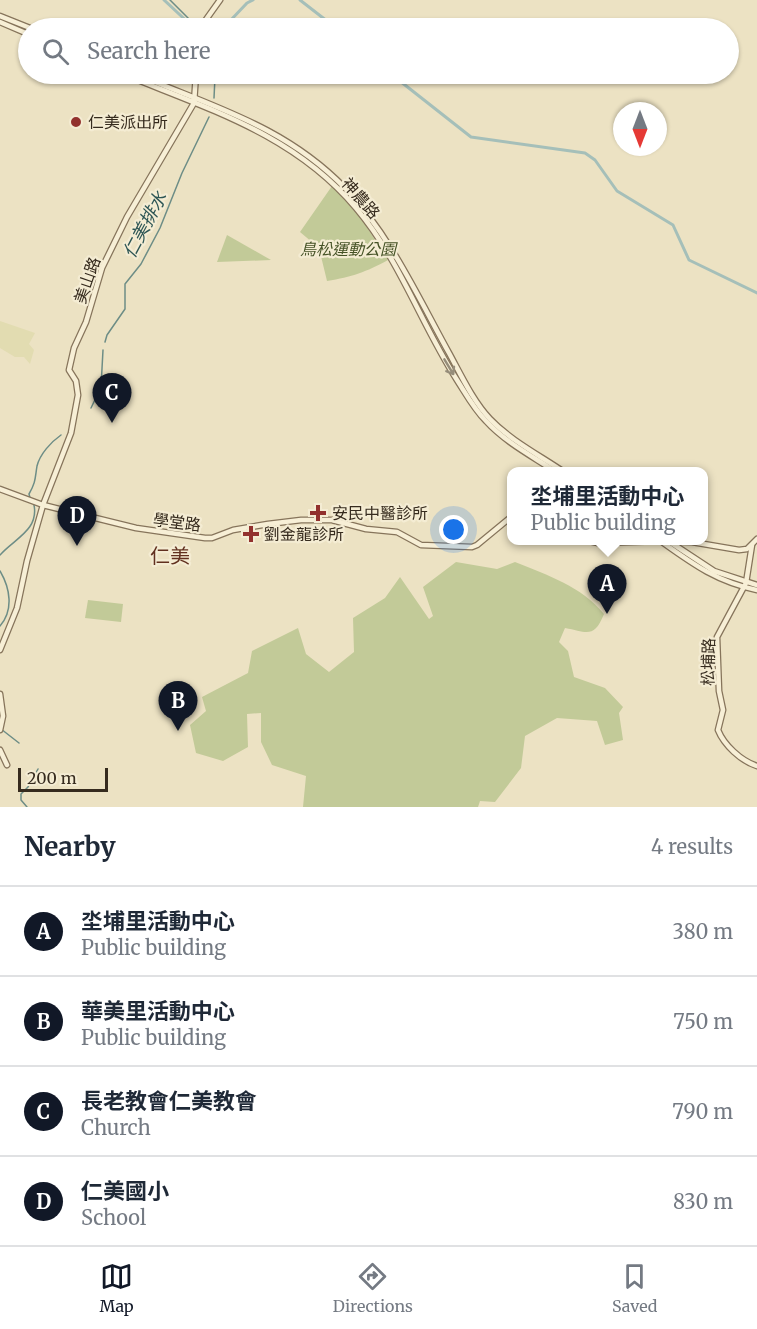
<!DOCTYPE html>
<meta charset="utf-8">
<style>
:root{--surface:#fff;--page:#f6f6f7;--text:#1f2937;--muted:#747a83;--line:#e0e1e3;--accent:#111827}
body{margin:0;font-family:Merriweather,"Noto Sans TC",serif;background:var(--page);color:var(--text)}
.compass{position:absolute;left:613px;top:102px;width:54px;height:54px;border-radius:50%;background:var(--surface);box-shadow:0 2px 4px #0004;rotate:180deg}
.scale{position:absolute;left:18px;bottom:15px;width:90px;box-sizing:border-box;padding-left:6px;border:3px solid #362b1e;border-top:0;font-size:16px;line-height:21px;white-space:nowrap;color:#362b1e;-webkit-text-stroke:4px #f4ecd3;paint-order:stroke}
.you{position:absolute;left:454px;top:530px;width:21px;height:21px;margin:-15px;border:4px solid #fff;border-radius:50%;background:#1a73e8;box-shadow:0 0 0 9px #1a73e833}
.badge{display:grid;place-items:center;width:39px;height:39px;border-radius:50%;background:var(--accent);color:#fff;font-size:20px;font-weight:700}
.pin{position:absolute;translate:-50% -50px;filter:drop-shadow(0 2px 3px #0008)}
.pin::after{content:'';position:absolute;top:32px;width:21px;height:18px;background:inherit;clip-path:polygon(0 0,100% 0,50% 100%)}
.popup{position:absolute;left:507px;top:467px;width:201px;height:78px;box-sizing:border-box;display:grid;place-content:center;border-radius:12px;background:var(--surface);filter:drop-shadow(0 2px 4px #0005);font-size:20px;white-space:nowrap;color:var(--muted)}
.popup b{font-size:22px;color:var(--text)}
.popup::after{content:'';position:absolute;left:50%;top:100%;margin-left:-12px;border:12px solid transparent;border-top-color:var(--surface)}
.list{margin:0;padding:0;list-style:none}
h2{display:flex;justify-content:space-between;align-items:center;height:78px;margin:0;padding:0 24px;font-size:26px}
h2 small{font-size:20px;font-weight:400;color:var(--muted)}
.list li{display:grid;grid-template-columns:39px 1fr auto;gap:18px;align-items:center;box-sizing:border-box;height:90px;padding:0 24px;border-top:2px solid var(--line)}
.list b{display:block;font-size:22px;white-space:nowrap}
.list p{margin:0;font-size:20px;white-space:nowrap;color:var(--muted)}
.list em{font-size:20px;font-style:normal;color:var(--muted)}
.icon{flex:none;width:33px;height:33px;fill:none;stroke:currentColor;stroke-width:2;stroke-linecap:round;stroke-linejoin:round}
.map{position:relative;flex:none;width:757px;height:807px;overflow:hidden}
.search{position:absolute;background:var(--surface);box-shadow:0 2px 4px #0004;left:18px;right:18px;top:18px;height:66px;display:flex;align-items:center;gap:15px;box-sizing:border-box;padding:0 21px;border-radius:33px;color:var(--muted);font-size:22px}
.sheet{height:438px;background:var(--surface)}
nav{display:flex;justify-content:space-around;align-items:center;box-sizing:border-box;height:84px;border-top:2px solid var(--line);background:var(--surface);font-size:16px;color:var(--muted)}
nav a{display:grid;justify-items:center;gap:3px}
nav .on{color:var(--accent)}
.map>svg:first-child{display:block}
</style>
<div class="map">
<svg width="757" height="807" viewBox="0 0 757 807">
<rect width="100%" height="100%" fill="#ece2c3"/>
<polygon fill="#e2dcb1" points="0,321 35,333 29,344 34,350 30,364 24,357 15,357 0,348"/>
<g fill="#c2ca98">
<path d="M332,186l29,32 27,42c-22,12 -36,17 -61,21l-8,-33 -19,-16z"/>
<polygon points="227,235 271,260 217,262"/>
<path d="M456,562l41,7 18,-7c34,14 66,24 89,52 -10,25 -17,18 -39,14l-6,14 9,9 6,26 31,11 18,19 -4,6 4,27 -18,5 -8,-24 -40,-3 -32,18 -4,32 -26,34 -15,-1 -2,6h-175l3,-31 -34,-11 -11,-23v-29l-14,1 1,33 -25,14 -27,-8 -6,-28 16,-14 -4,-14 46,-24 4,-22 46,-23 8,26 23,18 25,-20 -1,-34 32,-20 15,-21 29,42 4,-3 -10,-29z"/>
<polygon points="88,600 123,604 121,622 85,618"/>
</g>
<g fill="none" stroke-linecap="round" stroke-linejoin="round">
<g stroke="#6d8d86" stroke-width="1.5">
<polyline points="170,0 197,27"/>
<polyline points="214,98 215,77"/>
<polyline points="105,342 107,335 125,309 125,284 141,264 160,228 182,173 209,117"/>
<polyline points="91,408 101,387 103,350"/>
<path d="M30,498l-1,-4c7,-12 6,-16 8,-28 3,-12 14,-24 24,-31"/>
<path d="M0,555c14,-16 39,-25 34,-50"/>
<path d="M0,571c10,17 14,39 0,55"/>
<polyline points="1,729 19,743"/>
<polyline points="27,807 21,800 21,794 28,787 38,769"/>
</g>
<g stroke="#a5bfb9" stroke-width="3">
<polyline points="164,0 194,28"/>
<polyline points="300,0 336,28"/>
<polyline points="214,28 229,22 247,3 253,0"/>
<polyline points="391,74 471,137 585,153 595,160 617,191 673,225 689,260 757,293"/>
</g>
<g stroke="#86745b" stroke-width="7">
<g id="minor">
<polyline points="0,16 30,28"/>
<polyline points="0,22 28,34"/>
<polyline points="200,28 220,0"/>
<path d="M123,74c85,35 171,60 233,134 44,52 65,116 101,172 9,14 17,29 29,41 19,21 46,35 70,51"/>
<path d="M136,74c77,33 149,52 209,114 45,47 73,109 104,165 12,22 24,48 41,66 20,21 49,36 74,53"/>
<polyline points="0,489 43,505 136,528 205,538 212,538 233,530 268,524 301,520 332,520 366,529 397,532 421,545 472,547 477,545 511,517"/>
<polyline points="585,540 598,543 660,541 692,542 739,550 747,549 757,539"/>
<path d="M662,542c32,23 56,40 95,48"/>
<polyline points="670,542 714,571 757,585"/>
<path d="M752,545l-6,38 -29,54 2,54 4,19 -5,20c6,15 23,31 39,36"/>
<polyline points="0,650 17,608 27,561 43,505 71,433 78,395 76,381 69,370 74,348 86,322 102,268 127,217 194,103 196,74"/>
<polyline points="0,694 3,716 0,730"/>
<polyline points="0,750 7,765"/>
</g>
</g>
<use href="#minor" stroke="#f7efd6" stroke-width="4.5"/>
</g>
<defs><path id="oneway-shaft" d="M-6 0H5M1.5-3L5.5 0L1.5 3" fill="none" stroke-width="1.6" stroke-linecap="round" stroke-linejoin="round" transform="scale(1.5)"/></defs>
<use stroke="#968d7a" href="#oneway-shaft" transform="translate(449 367) rotate(59)"/>
<g fill="#92312d" stroke="#f4ecd3" stroke-width="2">
<circle cx="76" cy="122" r="6"/>
<path d="M315 504h6v6h6v6h-6v6h-6v-6h-6v-6h6z"/>
<path d="M248 525h6v6h6v6h-6v6h-6v-6h-6v-6h6z"/>
</g>
<g text-anchor="middle" stroke-width="4.5" stroke-linejoin="round" paint-order="stroke">
<g font-size="16" fill="#362b1e" stroke="#f4ecd3" text-anchor="start">
<text x="88" y="128">仁美派出所</text>
<text x="332" y="519">安民中醫診所</text>
<text x="264" y="540">劉金龍診所</text>
</g>
<g font-size="16" fill="#362b1e" stroke="#f4ecd3">
<text transform="translate(361 198) rotate(49)" y="6">神農路</text>
<text transform="translate(87 280) rotate(-71)" y="6">美山路</text>
<text transform="translate(177 522) rotate(7)" y="6">學堂路</text>
<text transform="translate(708 662) rotate(-89)" y="6">松埔路</text>
</g>
<g font-size="16" font-style="italic" fill="#455226" stroke="#f4ecd3">
<text x="348" y="255">鳥松運動公園</text>
</g>
<g font-size="18" font-style="italic" fill="#2e5655" stroke="#f4ecd3">
<text transform="translate(145 225) rotate(-62)" y="6">仁美排水</text>
</g>
<g font-size="20" fill="#61301f" stroke="#f4ecd3">
<text x="170" y="563">仁美</text>
</g>
</g>
</svg>
<svg class="compass" viewBox="-18 -18 36 36"><path d="M0-13l5 13h-10z" fill="#e53935"/><path d="M0 13l5-13h-10z" fill="#747a83"/></svg>
<div class="scale">200 m</div>
<div class="you"></div>
<div class="pin badge" style="left:607px;top:614px">A</div>
<div class="popup"><b>坔埔里活動中心</b>Public building</div>
<div class="pin badge" style="left:178px;top:731px">B</div>
<div class="pin badge" style="left:112px;top:423px">C</div>
<div class="pin badge" style="left:77px;top:546px">D</div>
<div class="search"><svg class="icon" aria-label="search" viewBox="0 0 24 24"><circle cx="10" cy="10" r="6"/><path d="M15 15l6 6"/></svg>Search here</div>
</div>
<section class="sheet">
<h2>Nearby<small>4 results</small></h2>
<ul class="list">
<li><span class="badge">A</span><div><b>坔埔里活動中心</b><p>Public building</p></div><em>380 m</em></li>
<li><span class="badge">B</span><div><b>華美里活動中心</b><p>Public building</p></div><em>750 m</em></li>
<li><span class="badge">C</span><div><b>長老教會仁美教會</b><p>Church</p></div><em>790 m</em></li>
<li><span class="badge">D</span><div><b>仁美國小</b><p>School</p></div><em>830 m</em></li>
</ul>
</section>
<nav>
<a class="on"><svg class="icon" aria-label="map" viewBox="0 0 24 24"><path d="M3 6l6-2 6 2 6-2v14l-6 2-6-2-6 2zM9 4v14M15 6v14"/></svg>Map</a>
<a><svg class="icon" aria-label="directions" viewBox="0 0 24 24"><path d="M12 3l9 9-9 9-9-9zM9 14v-3h6M13 9l2 2-2 2"/></svg>Directions</a>
<a><svg class="icon" aria-label="saved" viewBox="0 0 24 24"><path d="M7 4h10v16l-5-4-5 4z"/></svg>Saved</a>
</nav>
